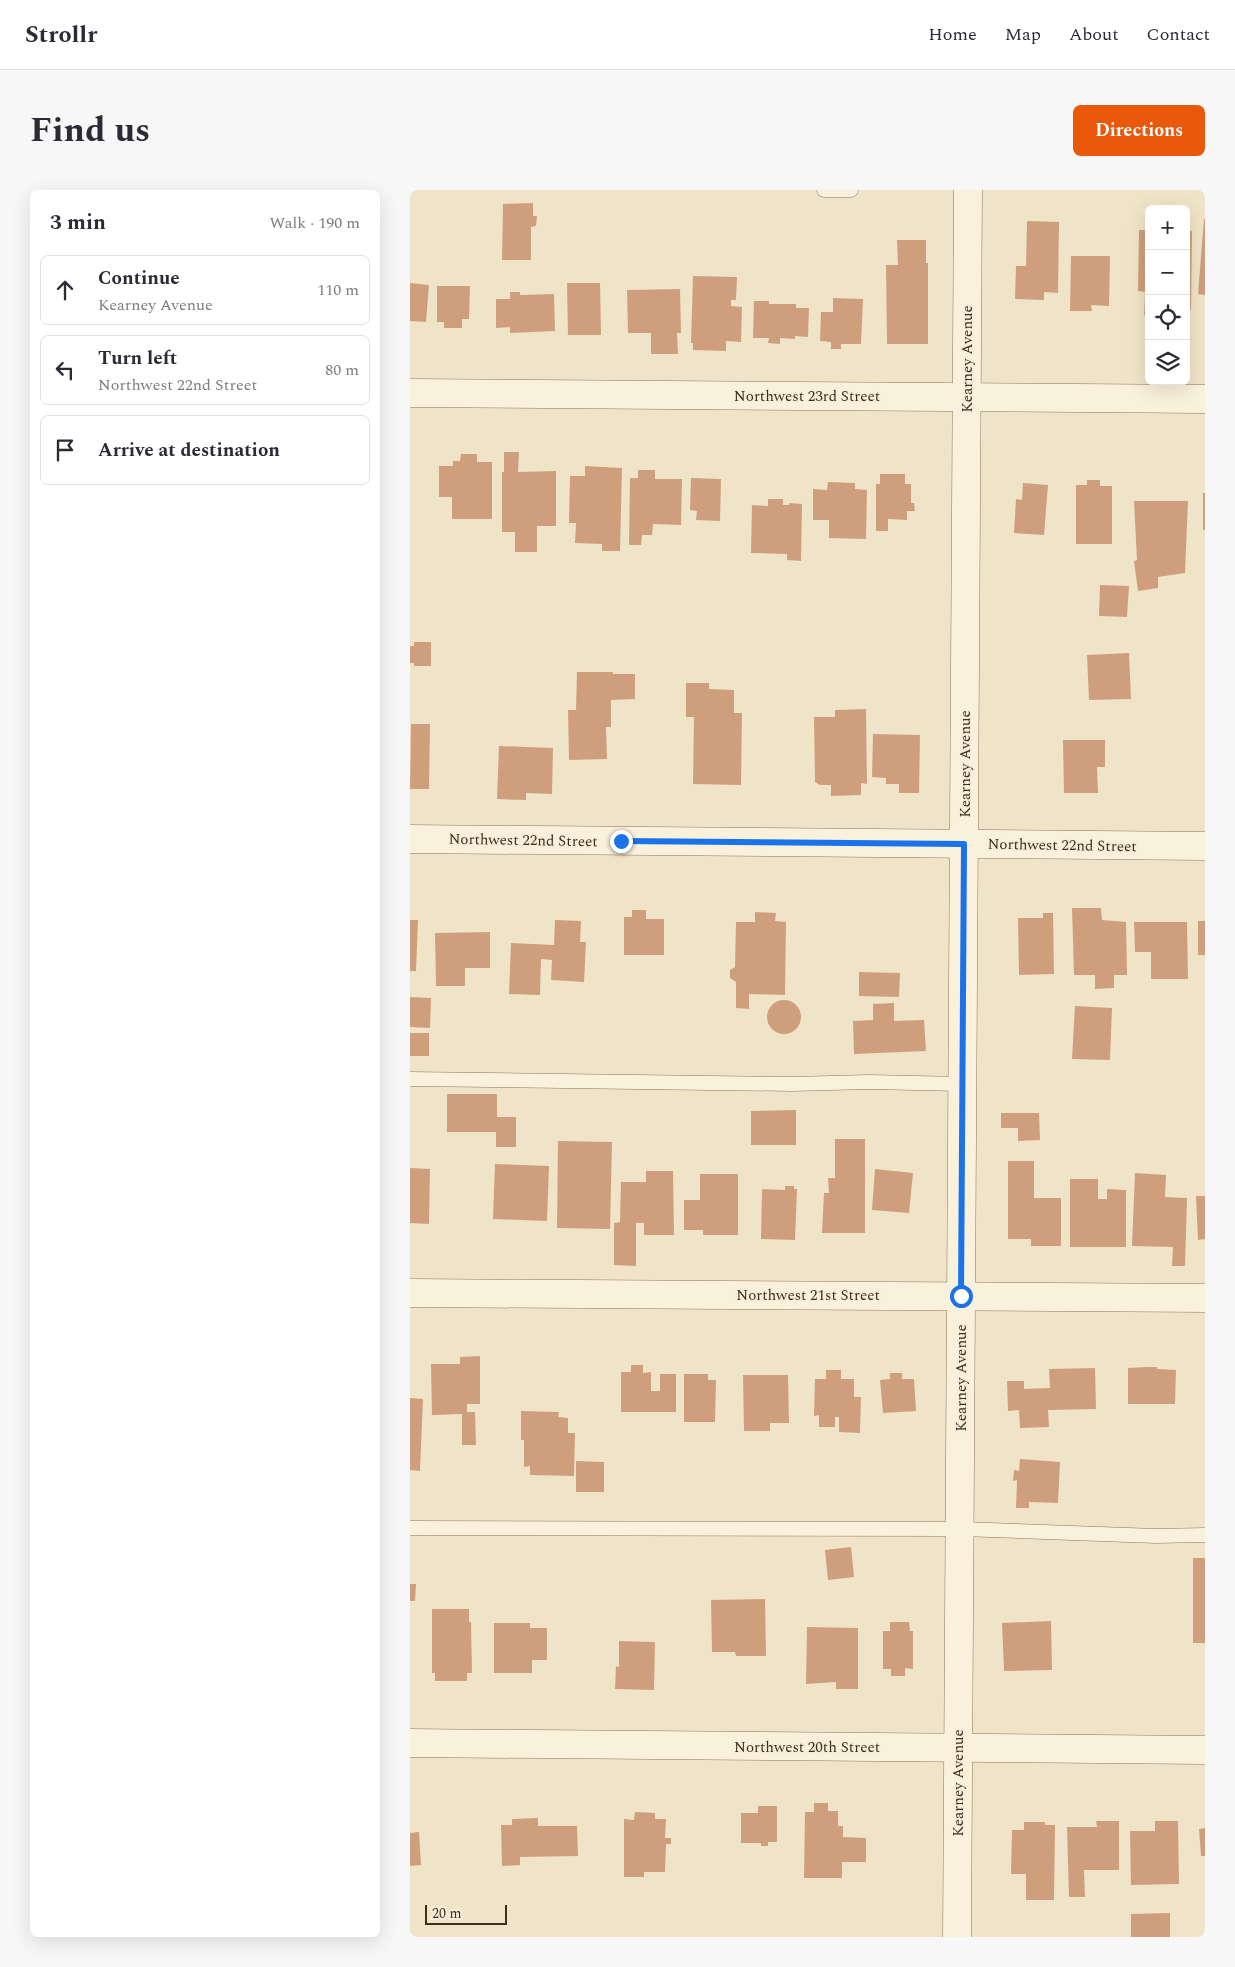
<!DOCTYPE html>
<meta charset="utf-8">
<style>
:root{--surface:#fff;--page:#f7f7f7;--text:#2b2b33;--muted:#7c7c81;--line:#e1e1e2;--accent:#ea580c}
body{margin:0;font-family:Spectral,serif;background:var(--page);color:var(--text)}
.controls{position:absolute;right:15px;top:15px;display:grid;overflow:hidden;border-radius:8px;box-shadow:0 5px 20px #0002}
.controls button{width:45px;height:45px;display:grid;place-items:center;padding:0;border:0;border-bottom:1px solid var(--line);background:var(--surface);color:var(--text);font:25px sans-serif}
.scale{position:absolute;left:15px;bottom:12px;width:82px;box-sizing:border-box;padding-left:5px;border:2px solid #3d2e20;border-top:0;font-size:14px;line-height:18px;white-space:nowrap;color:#3d2e20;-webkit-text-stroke:4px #f7eed8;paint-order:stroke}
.stop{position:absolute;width:15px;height:15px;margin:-11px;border:4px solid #1a73e8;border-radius:50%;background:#fff}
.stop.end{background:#1a73e8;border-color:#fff;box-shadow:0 1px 5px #0008}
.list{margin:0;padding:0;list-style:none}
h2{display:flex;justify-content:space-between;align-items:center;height:65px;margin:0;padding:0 20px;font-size:21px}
h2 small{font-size:16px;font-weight:400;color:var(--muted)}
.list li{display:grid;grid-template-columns:32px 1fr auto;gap:15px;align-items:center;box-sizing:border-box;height:70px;margin:0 10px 10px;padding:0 10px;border:1px solid var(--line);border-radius:8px}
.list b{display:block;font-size:19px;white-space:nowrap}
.list p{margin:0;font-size:16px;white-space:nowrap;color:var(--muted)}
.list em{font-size:16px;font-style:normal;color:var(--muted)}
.icon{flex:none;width:28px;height:28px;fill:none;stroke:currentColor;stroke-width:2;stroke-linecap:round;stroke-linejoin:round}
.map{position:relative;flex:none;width:795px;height:1747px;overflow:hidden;border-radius:8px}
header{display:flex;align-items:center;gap:30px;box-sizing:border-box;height:70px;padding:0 25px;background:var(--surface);border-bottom:1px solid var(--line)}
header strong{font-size:24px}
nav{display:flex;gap:28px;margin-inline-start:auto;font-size:18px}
.intro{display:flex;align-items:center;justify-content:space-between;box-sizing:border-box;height:120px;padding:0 30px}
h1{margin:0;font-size:35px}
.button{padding:12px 22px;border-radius:8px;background:var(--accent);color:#fff;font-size:18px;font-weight:700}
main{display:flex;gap:30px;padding:0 30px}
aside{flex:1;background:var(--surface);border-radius:8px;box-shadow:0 5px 20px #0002}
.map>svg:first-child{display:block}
</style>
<header>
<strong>Strollr</strong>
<nav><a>Home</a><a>Map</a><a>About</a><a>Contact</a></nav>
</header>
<div class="intro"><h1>Find us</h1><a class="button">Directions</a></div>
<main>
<aside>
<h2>3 min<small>Walk · 190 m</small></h2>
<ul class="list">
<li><svg class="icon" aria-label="ahead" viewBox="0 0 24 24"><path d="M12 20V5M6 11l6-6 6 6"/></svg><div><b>Continue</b><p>Kearney Avenue</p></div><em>110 m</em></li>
<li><svg class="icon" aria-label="left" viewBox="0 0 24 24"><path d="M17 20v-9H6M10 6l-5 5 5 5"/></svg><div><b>Turn left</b><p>Northwest 22nd Street</p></div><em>80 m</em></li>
<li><svg class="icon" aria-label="arrive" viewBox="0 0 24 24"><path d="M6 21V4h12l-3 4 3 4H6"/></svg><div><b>Arrive at destination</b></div></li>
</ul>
</aside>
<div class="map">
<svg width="795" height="1747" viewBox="0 0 795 1747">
<rect width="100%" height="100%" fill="#f0e4c8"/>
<g fill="#cf9f7d">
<polygon points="123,13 123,26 127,26 126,36 121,37 121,70 92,70 93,14"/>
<polygon points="794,29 795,29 795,105 788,104"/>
<polygon points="617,31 649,32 648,103 634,102 634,110 605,109 606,76 616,76"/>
<polygon points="729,40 739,40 739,126 734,125 735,102 728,101"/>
<polygon points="776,41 782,41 781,120 776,120"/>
<polygon points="487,50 516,50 516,73 518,73 518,154 477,154 476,75 488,75"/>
<polygon points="661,66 700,66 699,116 681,115 682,121 660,121"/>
<polygon points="283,86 327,87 326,110 321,110 321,116 332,117 331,152 316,151 316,161 283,160 283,153 281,153"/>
<polygon points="0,93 19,95 16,132 0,131"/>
<polygon points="157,93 190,93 191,145 158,145"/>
<polygon points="27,96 60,96 59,129 52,129 52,138 34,138 34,132 27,132"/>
<polygon points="270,99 271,143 267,143 268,164 241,164 241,143 218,143 217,100"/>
<polygon points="100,102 110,102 110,105 144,104 145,141 100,143 100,137 86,138 86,109 100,109"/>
<polygon points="423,108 453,109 451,154 431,154 431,159 421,159 421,152 410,151 411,122 423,122"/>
<polygon points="344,111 359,111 359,114 386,114 386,118 399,118 398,147 385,146 385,149 370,148 370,154 358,153 359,148 343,148"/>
<polygon points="94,262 109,262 108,282 146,281 146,336 127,336 127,362 105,362 105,342 92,342 92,282 94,282"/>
<polygon points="51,264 67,264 67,272 82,272 82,329 42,329 42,307 29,307 29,276 43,276 43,271 50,271"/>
<polygon points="175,276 212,278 210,361 192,361 192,354 165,353 166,333 159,333 160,286 175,286"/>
<polygon points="228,280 245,280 245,289 272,289 271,335 243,334 242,345 232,345 231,355 219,355 220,288 228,288"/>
<polygon points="470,284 495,284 495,294 501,294 501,313 504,313 505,321 497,321 497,330 478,329 478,341 466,341 466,294 470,294"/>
<polygon points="281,288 311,289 310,331 286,330 287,321 280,320"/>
<polygon points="677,290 690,290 690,296 702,296 702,354 666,354 666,295 677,295"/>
<polygon points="418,292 445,293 445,299 457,300 456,349 419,348 419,330 403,330 403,299 417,300"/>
<polygon points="613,293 638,295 634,345 604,343 606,309 612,310"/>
<rect x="793" y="303" width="2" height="37"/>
<polygon points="358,309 373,309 373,315 379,315 379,313 392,314 391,371 377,370 377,364 341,363 342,315 358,316"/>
<polygon points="724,311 778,311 775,383 748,387 748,398 728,401 724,371 727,370"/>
<polygon points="690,395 719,396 717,427 689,426"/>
<polygon points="4,452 21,452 21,476 4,476 4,473 0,473 0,456 4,456"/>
<polygon points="719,463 721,509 679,510 677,465"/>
<polygon points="167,482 203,482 203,484 225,484 225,509 201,510 201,537 196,537 197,569 159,570 158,520 166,520"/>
<polygon points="276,493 299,493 299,499 324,500 324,523 332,523 331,595 283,594 284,527 276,527"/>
<polygon points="456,519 457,594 451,593 451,605 421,606 421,595 410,595 405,592 404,527 425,527 425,520"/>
<polygon points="1,534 20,534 19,599 0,599"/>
<polygon points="463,544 510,545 509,603 489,603 489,594 476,594 476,588 462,587"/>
<polygon points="653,550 695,550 695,577 687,577 688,603 654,603"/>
<polygon points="89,556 143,558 142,604 116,603 116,610 87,609"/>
<polygon points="662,718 691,718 692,730 716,732 717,785 704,785 704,798 685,799 685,785 664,785"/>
<polygon points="222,720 236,720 236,729 254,729 254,765 214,765 214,727 222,727"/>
<polygon points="345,722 366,723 365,731 376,732 375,805 339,804 339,819 326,818 326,792 320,788 320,780 325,777 326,732 345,732"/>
<polygon points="633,723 643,723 644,784 609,785 608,728 633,728"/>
<polygon points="0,730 8,730 6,781 0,781"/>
<polygon points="145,730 171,731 170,752 176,752 174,792 141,790 142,770 131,769 130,805 99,804 101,753 144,755"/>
<rect x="788" y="731" width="7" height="34"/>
<polygon points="724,732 777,732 778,789 741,789 741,762 725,762"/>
<polygon points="80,742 80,778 55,778 55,796 26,796 25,743"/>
<polygon points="449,782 490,783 489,807 449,806"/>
<polygon points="0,807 21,808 20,838 0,837"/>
<circle cx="374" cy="827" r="17"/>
<polygon points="484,813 484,831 514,830 516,861 444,864 443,831 463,830 463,814"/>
<polygon points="665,816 702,818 700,870 662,869"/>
<rect x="0" y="843" width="19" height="23"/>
<polygon points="37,904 87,904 87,927 106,927 106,957 86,957 86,942 37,942"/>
<polygon points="386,920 386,955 341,955 341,921"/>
<polygon points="591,923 629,923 630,950 608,951 608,938 591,938"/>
<polygon points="425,949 455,949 455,1043 412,1043 414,1003 419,1003 418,988 425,988"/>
<polygon points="148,951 202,952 200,1039 147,1038"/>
<polygon points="598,971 624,971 624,1008 651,1008 651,1056 621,1056 621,1049 598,1049"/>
<polygon points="85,974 139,976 137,1031 83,1029"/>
<polygon points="0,978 20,979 19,1034 0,1033"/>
<polygon points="465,979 503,983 499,1023 462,1020"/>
<polygon points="236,981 263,981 264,1045 234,1045 234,1033 226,1033 226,1076 204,1075 204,1033 210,1032 211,992 236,992"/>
<polygon points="725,983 756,985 755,1007 777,1008 775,1076 762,1076 763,1057 722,1056"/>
<polygon points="290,984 328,984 328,1045 293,1045 293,1040 274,1040 274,1010 290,1010"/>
<polygon points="660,989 688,989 688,1009 697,1009 697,999 716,1000 716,1057 660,1057"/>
<polygon points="375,996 384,996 384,999 387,999 385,1050 351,1049 352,999 375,1000"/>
<polygon points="786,1006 795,1006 795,1049 788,1050"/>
<polygon points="70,1166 70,1214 57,1214 57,1222 65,1222 66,1255 52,1255 52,1224 22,1225 21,1174 50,1174 50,1167"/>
<polygon points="221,1175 233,1175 233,1183 241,1182 241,1201 250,1201 250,1184 266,1184 266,1222 211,1222 211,1182 221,1182"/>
<polygon points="736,1177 747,1177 747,1179 766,1180 765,1214 718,1214 718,1178"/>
<polygon points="685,1178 686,1219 638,1220 639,1237 610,1238 609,1220 598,1221 597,1191 614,1191 614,1199 640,1198 639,1179"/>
<polygon points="416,1180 431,1180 431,1189 444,1189 444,1207 451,1207 450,1243 429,1242 429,1227 425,1227 425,1237 409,1237 409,1225 404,1226 405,1189 416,1189"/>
<polygon points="480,1183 492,1183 492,1189 504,1189 506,1221 473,1223 470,1190 480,1189"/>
<polygon points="274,1184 298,1184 298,1190 306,1190 305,1232 274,1232"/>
<polygon points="333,1185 378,1185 379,1233 360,1233 360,1241 334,1241"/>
<polygon points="0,1208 13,1209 10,1281 0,1280"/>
<polygon points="111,1221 149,1222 148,1227 158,1228 158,1243 165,1243 164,1286 120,1285 120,1276 114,1277 114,1250 111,1250"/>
<polygon points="610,1269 650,1272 648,1313 619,1312 619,1318 606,1318 607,1290 603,1291 604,1280 609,1281"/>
<polygon points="166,1271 194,1272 194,1302 166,1302"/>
<polygon points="441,1357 444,1387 418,1390 415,1360"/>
<rect x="783" y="1368" width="12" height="85"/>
<polygon points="0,1394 6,1394 5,1411 0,1411"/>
<polygon points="355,1409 356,1466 326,1466 325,1462 302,1462 301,1410"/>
<polygon points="22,1419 59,1419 59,1432 61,1432 62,1483 57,1483 57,1491 25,1491 25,1483 22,1483"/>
<polygon points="641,1431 642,1480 594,1481 592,1433"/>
<polygon points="480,1432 499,1432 500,1441 503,1441 503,1479 495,1478 495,1486 481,1486 481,1479 473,1479 473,1441 480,1441"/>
<polygon points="84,1433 120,1433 120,1438 137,1438 137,1470 122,1470 122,1483 84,1483"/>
<polygon points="397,1437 448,1438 448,1499 426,1499 426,1492 396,1494"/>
<polygon points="209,1451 245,1452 244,1500 205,1499 206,1476 209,1477"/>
<polygon points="404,1613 418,1613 418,1621 428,1621 428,1636 433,1636 433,1647 456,1648 456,1672 432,1672 432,1688 394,1688 395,1622 404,1622"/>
<polygon points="348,1616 367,1616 367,1652 358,1652 358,1656 351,1656 351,1653 331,1653 331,1623 348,1623"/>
<polygon points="225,1622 245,1623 245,1629 256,1629 255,1648 261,1648 261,1654 256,1654 255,1682 234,1682 234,1687 214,1687 214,1629 224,1630"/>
<polygon points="128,1628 128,1636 167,1636 168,1666 110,1667 110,1675 92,1676 91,1635 102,1635 102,1629"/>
<polygon points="686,1631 709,1631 709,1680 674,1680 675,1707 659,1707 657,1637 687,1637"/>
<polygon points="745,1631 768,1631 769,1694 721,1695 720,1641 745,1641"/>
<polygon points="614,1632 635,1632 635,1635 645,1635 644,1710 616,1710 616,1684 601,1684 602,1640 614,1640"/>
<polygon points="795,1638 795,1666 791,1666 789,1639"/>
<polygon points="9,1642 11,1675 0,1676 0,1643"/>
<polygon points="760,1723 760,1747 721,1747 721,1724"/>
</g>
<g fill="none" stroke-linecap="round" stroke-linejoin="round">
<g stroke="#8d765c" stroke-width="15">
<g id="service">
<polyline points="414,0 441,0"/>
<polyline points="0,889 382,894 459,892 552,894"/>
<polyline points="0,1338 551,1339 746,1346 795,1345"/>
</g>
</g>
<g stroke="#8d765c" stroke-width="29">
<g id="minor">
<polyline points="0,203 795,209"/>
<polyline points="0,649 795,656"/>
<polyline points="0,1103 795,1108"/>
<polyline points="0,1553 795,1560"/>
<polyline points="547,1747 558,0"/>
</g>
</g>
<use href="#service" stroke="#faf1dc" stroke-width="14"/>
<use href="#minor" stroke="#faf1dc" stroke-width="28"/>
</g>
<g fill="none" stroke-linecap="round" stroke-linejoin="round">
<polyline stroke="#1a73e8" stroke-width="6" points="211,651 554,654 551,1106"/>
</g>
<g text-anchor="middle" stroke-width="4" stroke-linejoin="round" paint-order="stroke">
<g font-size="15" fill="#3d2e20" stroke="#f7eed8">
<text transform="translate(557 169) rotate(-90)" y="5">Kearney Avenue</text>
<text x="397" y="211">Northwest 23rd Street</text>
<text transform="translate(555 574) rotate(-90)" y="5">Kearney Avenue</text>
<text transform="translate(113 650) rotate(1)" y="5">Northwest 22nd Street</text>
<text transform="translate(652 655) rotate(1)" y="5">Northwest 22nd Street</text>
<text x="398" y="1110">Northwest 21st Street</text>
<text transform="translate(551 1188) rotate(-90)" y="5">Kearney Avenue</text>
<text x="397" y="1562">Northwest 20th Street</text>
<text transform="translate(548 1593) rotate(-90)" y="5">Kearney Avenue</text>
</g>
</g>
</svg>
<div class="controls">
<button>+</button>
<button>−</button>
<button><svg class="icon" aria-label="locate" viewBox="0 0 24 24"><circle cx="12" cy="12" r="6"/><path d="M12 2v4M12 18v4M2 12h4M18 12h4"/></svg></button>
<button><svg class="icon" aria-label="layers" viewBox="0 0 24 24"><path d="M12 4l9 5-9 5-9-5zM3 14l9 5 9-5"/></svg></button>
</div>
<div class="scale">20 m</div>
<div class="stop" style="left:551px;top:1106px"></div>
<div class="stop end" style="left:211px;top:651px"></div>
</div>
</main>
